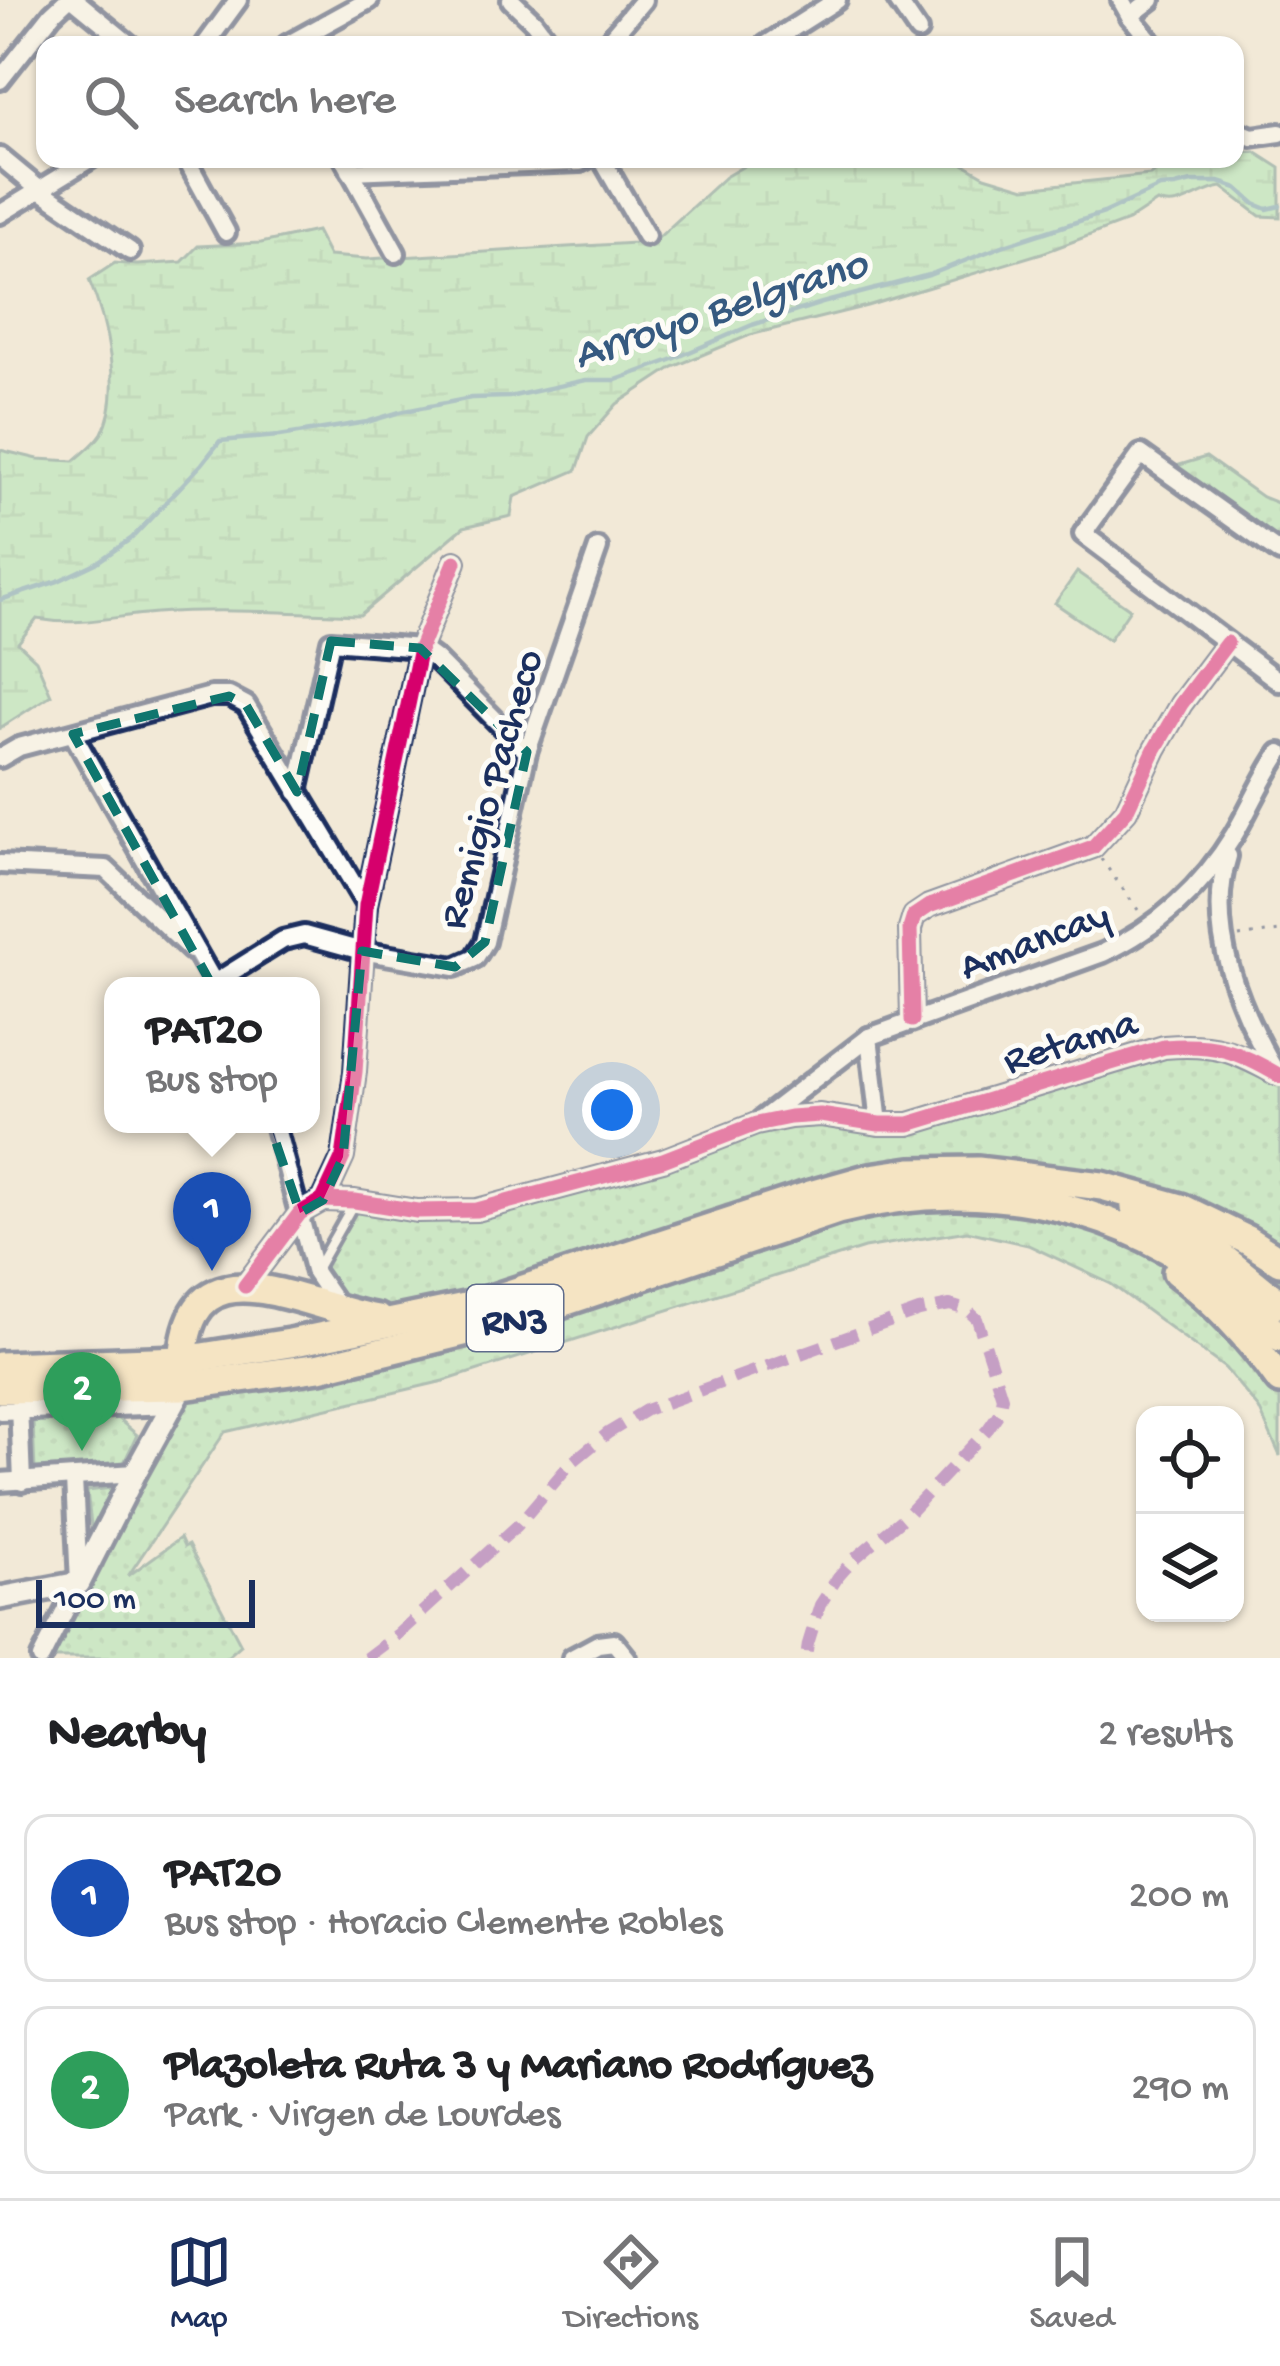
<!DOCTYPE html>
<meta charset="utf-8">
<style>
:root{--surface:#fff;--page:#f6f6f6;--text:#202124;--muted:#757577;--line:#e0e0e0;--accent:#1b2f5e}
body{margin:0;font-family:"Gochi Hand",sans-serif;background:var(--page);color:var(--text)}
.controls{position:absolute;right:36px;bottom:36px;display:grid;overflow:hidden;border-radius:24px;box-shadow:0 3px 9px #0004}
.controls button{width:108px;height:108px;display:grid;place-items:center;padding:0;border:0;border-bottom:3px solid var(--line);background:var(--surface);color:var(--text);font:60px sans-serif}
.scale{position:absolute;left:36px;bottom:30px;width:219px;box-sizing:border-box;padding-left:12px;border:6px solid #1b2f5e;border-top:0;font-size:33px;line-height:42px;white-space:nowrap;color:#1b2f5e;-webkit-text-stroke:9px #fdfcf7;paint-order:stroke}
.you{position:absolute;left:612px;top:1110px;width:42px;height:42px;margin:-30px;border:9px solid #fff;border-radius:50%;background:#1a73e8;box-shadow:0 0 0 18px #1a73e833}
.badge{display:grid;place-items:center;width:78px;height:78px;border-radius:50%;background:var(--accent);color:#fff;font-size:39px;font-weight:700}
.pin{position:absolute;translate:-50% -99px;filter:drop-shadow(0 3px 6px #0008)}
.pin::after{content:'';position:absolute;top:63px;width:42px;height:36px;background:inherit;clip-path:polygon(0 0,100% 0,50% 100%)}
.popup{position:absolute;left:104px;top:977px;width:216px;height:156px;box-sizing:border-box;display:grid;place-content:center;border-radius:24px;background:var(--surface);filter:drop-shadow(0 3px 9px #0005);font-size:39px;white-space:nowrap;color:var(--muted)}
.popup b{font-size:45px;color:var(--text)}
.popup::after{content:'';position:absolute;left:50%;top:100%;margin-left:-24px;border:24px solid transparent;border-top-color:var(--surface)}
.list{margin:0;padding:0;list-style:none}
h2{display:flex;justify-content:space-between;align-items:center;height:156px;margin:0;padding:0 48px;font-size:51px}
h2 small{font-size:39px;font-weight:400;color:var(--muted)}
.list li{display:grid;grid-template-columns:78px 1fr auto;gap:36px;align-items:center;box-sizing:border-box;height:168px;margin:0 24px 24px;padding:0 24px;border:3px solid var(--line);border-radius:24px}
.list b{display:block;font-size:45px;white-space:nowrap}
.list p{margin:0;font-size:39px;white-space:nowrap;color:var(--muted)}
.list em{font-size:39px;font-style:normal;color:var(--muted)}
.icon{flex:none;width:66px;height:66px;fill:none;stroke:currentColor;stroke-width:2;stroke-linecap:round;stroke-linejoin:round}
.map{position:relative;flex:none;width:1280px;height:1658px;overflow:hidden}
.search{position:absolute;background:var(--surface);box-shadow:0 3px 9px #0004;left:36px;right:36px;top:36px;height:132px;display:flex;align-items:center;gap:30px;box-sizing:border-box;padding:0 42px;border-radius:24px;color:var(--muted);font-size:45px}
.sheet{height:540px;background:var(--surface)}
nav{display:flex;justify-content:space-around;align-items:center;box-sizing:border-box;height:168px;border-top:3px solid var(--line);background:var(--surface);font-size:33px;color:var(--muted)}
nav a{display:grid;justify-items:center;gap:6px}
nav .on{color:var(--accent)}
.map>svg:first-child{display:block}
</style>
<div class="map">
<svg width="1280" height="1658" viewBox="0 0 1280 1658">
<defs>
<pattern id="green-dots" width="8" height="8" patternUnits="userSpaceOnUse" patternTransform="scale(3)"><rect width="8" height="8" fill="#a1e5b0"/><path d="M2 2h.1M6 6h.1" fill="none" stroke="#8ac59a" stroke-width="1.8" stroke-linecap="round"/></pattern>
<pattern id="wetland-marsh" width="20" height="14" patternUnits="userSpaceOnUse" patternTransform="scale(3)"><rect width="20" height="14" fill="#a1e5b0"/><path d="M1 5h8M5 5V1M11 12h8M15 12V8" fill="none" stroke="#8ac59a"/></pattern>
</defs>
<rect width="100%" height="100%" fill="#f2e9d7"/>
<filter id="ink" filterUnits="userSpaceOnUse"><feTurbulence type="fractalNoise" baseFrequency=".00833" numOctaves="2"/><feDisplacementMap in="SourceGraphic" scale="24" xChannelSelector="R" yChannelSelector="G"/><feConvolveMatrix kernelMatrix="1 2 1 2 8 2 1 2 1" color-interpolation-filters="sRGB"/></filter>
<g filter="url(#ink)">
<g fill="url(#green-dots)" stroke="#5e8a87" stroke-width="3">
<polygon points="1206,457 1262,497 1280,504 1280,553 1163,470"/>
<polygon points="1185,1045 1280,1076 1280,1456 1259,1409 1225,1368 1111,1284 1028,1245 967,1231 864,1248 444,1381 225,1432 128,1576 180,1538 184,1547 188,1545 241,1645 226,1658 41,1658 183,1360 395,1322 344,1313 315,1273 355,1201 477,1210 790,1117 879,1124"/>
<polygon points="115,1416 137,1435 122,1467 35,1472 33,1420"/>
<polygon points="113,1488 92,1534 87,1491"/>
</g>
<path fill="url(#wetland-marsh)" stroke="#5e8a87" stroke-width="3" d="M1255,152l25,16v49l-20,-1 -38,-29c-24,3 -41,24 -65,15l-29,19 -83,31 -178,54 -117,29 -77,32 -56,37 -29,33 -11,33 -63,27 -3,19 -47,11 -104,88c-68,-2 -136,-7 -204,-2 -43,3 -74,14 -119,6l-19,24 18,17 15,35 -51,33v-278l38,9 36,2c9,-8 22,-18 28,-28 22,-40 4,-113 -13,-153l26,-17 22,2 45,-3 16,-16 63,-3 55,-12 13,25 38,3 268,-16 23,-5 67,-61 31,-18h199l30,17 40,12 125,-13 22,-16h63v-6z"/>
<polygon fill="#a1e5b0" stroke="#5e8a87" stroke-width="3" points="1077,572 1130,609 1109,640 1055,603"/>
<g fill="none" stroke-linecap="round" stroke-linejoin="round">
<polyline stroke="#5d96ae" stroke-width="4.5" points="0,600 58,581 96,563 132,538 202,464 220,441 279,436 367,422 400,412 471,398 509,397 586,380 616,380 671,360 752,325 822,303 929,275 1005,245 1104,213 1160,187 1175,186 1192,182 1219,182 1237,188 1255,204 1267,209 1280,206"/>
<g stroke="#1b2f5e" stroke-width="16">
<polyline id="service" points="318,1266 355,1201"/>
</g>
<g stroke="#1b2f5e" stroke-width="26">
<g id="minor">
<polyline points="75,0 130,45"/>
<polyline points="511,0 534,22 551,45"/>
<polyline points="897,0 918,31"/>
<polyline points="1121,0 1130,16 1154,45"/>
<polyline points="1130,16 1151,0"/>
<polyline points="205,45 238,0"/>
<polyline points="287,45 369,0"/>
<polyline points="605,45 643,0"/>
<polyline points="766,45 837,0"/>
<polyline points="0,80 52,14 67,0"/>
<polyline points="1235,130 1252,137 1280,133"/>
<polyline points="0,157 40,190 130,251"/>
<polyline points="186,159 226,232"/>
<polyline points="344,159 396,253"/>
<polyline points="602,159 646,236"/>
<polyline points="350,171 580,162 586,159"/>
<polyline points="0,214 90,159"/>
<polyline points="1280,553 1141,454 1083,534 1280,682"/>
<polyline points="420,648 435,659 527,752"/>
<polyline points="73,734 216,986"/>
<polyline points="0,758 19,747 211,696 229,696 246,705 366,905"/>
<polyline points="297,792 331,641 420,648"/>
<path d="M1228,856c-23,73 11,152 47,215"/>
<polyline points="0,864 106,869 191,950"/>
<polyline points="214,983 283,940 304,935 362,951 455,967 475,958 485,942 527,752 598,548"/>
<polyline points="912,1020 910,929 914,916 929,906 1093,847 1126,811 1155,749 1181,704 1227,643"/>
<polyline points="869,1037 879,1124"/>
<path d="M761,1120l108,-83 234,-84c55,-25 100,-67 131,-118 16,-27 28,-56 46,-82"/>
<polyline points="275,1124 315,1273 339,1308"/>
<path d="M323,1200l32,1 62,10 60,-1 186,-50 93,-36 34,-7 30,-2 59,9h30l255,-77c51,-4 68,3 113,27"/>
<polyline points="245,1286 300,1213 323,1200 343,1157 355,1072 366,905 420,648 455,562"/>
<polyline points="19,1405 22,1482"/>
<polyline points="0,1411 174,1405"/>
<polyline points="0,1482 135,1473"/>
<polyline points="41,1658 79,1583 74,1479"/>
<polyline points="572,1658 598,1644 614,1642 627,1658"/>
</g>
</g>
<g stroke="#1b2f5e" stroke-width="30">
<polyline id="tertiary" points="0,1598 79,1583 135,1473 183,1386"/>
</g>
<g stroke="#1b2f5e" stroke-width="36">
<g id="trunk">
<polyline points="1135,1207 1213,1250 1280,1304"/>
<path d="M1177,1272c39,29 74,68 103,108"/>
<polyline points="0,1366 183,1360 290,1343 475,1305 810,1195 870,1178 911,1172 978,1171 1102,1186 1181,1208 1247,1240 1280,1261"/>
<path d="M183,1376c-2,-145 114,-70 195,-57"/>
<path d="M0,1389l183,-3 137,-19 181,-44 337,-113c130,-33 271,-12 379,72 22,16 43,37 63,55"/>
</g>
</g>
<g stroke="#1b2f5e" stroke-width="3" stroke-dasharray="3 9" stroke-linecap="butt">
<polyline points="1101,859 1141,914"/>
<polyline points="1239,937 1280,931"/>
</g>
<use href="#service" stroke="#fdfcf7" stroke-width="8"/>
<use href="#minor" stroke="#fdfcf7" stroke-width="16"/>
<use href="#tertiary" stroke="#fdfcf7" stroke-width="21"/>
<use href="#trunk" stroke="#f8deab" stroke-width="27"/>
<polyline stroke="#8e44ad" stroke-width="12" stroke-dasharray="24 12" stroke-linecap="butt" points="366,1658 398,1634 517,1526 570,1464 608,1433 646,1410 919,1311 950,1305 967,1310 977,1319 1002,1397 999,1413 988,1429 910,1512 853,1560 838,1577 820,1605 808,1644 806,1658"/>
<g stroke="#fdfcf7" stroke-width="22">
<g id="cycleway">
<polyline points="912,1020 910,929 914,916 929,906 1093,847 1126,811 1155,749 1181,704 1227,643"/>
<path d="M323,1200l32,1 62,10 60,-1 186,-50 93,-36 34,-7 30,-2 59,9h30l255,-77c51,-4 72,3 116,29"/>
<polyline points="245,1286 300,1213 323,1200 343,1157 355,1072 366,905 420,648 455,562"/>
</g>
</g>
<use href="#cycleway" stroke="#d6006c" stroke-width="15"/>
</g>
</g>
<path d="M0 0H1280V1658H0ZM331,641l89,7 107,104 -42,190 -30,25 -93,-16 -19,206 -20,43 -23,13 -61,-179 -166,-300 156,-38 17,9 51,87z" fill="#f2e9d7" fill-opacity=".55" fill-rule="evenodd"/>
<path fill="none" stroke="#0f766e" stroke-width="9" stroke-dasharray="24 15" stroke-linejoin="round" d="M331,641l89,7 107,104 -42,190 -30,25 -93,-16 -19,206 -20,43 -23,13 -61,-179 -166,-300 156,-38 17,9 51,87z"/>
<g text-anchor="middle" stroke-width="10" stroke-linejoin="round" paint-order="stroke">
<rect fill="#fdfcf7" stroke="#5f6c8c" stroke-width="3" x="467" y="1285" width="96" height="66" rx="9"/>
<g font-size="39" font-weight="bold" fill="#1b2f5e">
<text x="515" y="1332">RN3</text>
</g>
<g font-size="42" fill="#1b2f5e" stroke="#fdfcf7">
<text transform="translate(487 788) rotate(-74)" y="15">Remigio Pacheco</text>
<text transform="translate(1033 937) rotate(-21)" y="15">Amancay</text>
<text transform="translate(1069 1038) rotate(-17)" y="15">Retama</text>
</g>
<g font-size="45" font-style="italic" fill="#365a80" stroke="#fdfcf7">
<text transform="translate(719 305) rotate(-18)" y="16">Arroyo Belgrano</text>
</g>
</g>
</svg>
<div class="controls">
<button><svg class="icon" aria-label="locate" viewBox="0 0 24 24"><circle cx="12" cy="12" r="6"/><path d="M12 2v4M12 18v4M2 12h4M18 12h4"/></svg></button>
<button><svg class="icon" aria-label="layers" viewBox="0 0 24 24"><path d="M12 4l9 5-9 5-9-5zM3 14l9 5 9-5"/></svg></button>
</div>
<div class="scale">100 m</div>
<div class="you"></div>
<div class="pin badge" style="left:212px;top:1271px;background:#1a4fb4">1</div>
<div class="popup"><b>PAT20</b>Bus stop</div>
<div class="pin badge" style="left:82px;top:1451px;background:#2e9e5b">2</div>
<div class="search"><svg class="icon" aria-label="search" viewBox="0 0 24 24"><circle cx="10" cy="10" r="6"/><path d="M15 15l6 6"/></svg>Search here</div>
</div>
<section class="sheet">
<h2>Nearby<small>2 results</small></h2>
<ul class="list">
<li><span class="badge" style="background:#1a4fb4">1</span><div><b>PAT20</b><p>Bus stop · Horacio Clemente Robles</p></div><em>200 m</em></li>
<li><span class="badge" style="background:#2e9e5b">2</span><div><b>Plazoleta Ruta 3 y Mariano Rodríguez</b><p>Park · Virgen de Lourdes</p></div><em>290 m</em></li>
</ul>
</section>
<nav>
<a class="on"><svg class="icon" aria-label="map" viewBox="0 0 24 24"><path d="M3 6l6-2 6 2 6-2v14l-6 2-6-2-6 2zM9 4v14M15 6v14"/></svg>Map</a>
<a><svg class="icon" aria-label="directions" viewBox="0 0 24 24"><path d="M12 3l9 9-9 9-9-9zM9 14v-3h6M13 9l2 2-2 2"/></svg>Directions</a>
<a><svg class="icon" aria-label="saved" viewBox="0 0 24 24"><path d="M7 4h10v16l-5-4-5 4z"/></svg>Saved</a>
</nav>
